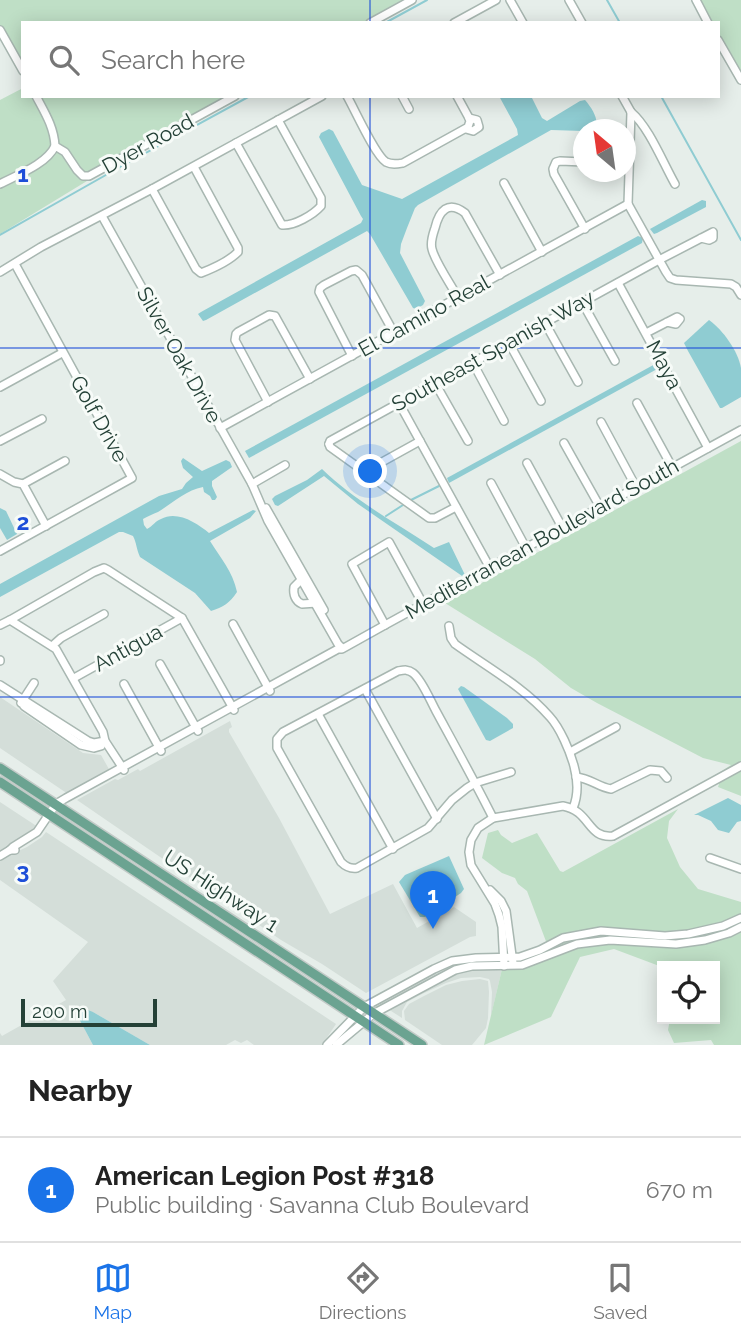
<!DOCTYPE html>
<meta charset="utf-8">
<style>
:root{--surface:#fff;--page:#f2f2f2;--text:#222;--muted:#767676;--line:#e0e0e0;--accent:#1a73e8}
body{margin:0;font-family:Raleway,sans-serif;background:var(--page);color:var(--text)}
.controls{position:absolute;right:21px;bottom:21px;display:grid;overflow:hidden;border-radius:0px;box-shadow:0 4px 18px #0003}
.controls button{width:63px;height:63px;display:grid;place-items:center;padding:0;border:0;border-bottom:2px solid var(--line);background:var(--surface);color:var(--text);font:35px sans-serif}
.compass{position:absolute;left:573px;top:119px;width:63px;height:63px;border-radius:50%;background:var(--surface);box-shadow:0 4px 18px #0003;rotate:331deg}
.scale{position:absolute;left:21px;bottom:18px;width:136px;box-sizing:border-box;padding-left:7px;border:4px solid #244137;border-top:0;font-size:19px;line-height:24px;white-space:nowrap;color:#244137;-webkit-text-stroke:5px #f7fbf8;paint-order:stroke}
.you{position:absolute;left:371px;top:472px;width:24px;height:24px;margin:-18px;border:5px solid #fff;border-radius:50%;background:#1a73e8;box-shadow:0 0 0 10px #1a73e833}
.badge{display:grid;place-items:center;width:46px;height:46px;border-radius:50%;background:var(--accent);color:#fff;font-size:23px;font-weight:700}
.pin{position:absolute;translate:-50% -58px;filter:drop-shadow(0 2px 4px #0008)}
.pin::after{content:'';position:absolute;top:37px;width:24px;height:21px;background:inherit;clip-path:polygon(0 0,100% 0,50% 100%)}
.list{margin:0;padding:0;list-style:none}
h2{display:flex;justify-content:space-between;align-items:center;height:91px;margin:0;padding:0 28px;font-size:30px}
h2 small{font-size:23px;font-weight:400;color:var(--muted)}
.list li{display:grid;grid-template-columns:46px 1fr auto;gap:21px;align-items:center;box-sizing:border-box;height:105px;padding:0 28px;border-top:2px solid var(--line)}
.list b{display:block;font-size:26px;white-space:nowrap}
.list p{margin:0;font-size:23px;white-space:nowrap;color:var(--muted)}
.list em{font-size:23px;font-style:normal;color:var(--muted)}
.icon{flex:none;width:38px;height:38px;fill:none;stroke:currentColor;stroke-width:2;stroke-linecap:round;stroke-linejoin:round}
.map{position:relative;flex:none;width:741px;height:1045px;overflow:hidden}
.search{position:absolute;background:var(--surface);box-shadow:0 4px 18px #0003;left:21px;right:21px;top:21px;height:77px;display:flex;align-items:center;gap:18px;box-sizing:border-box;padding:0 24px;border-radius:0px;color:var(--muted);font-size:26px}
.sheet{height:196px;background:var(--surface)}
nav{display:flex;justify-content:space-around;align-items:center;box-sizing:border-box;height:98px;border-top:2px solid var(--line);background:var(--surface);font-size:19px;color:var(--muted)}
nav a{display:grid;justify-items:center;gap:4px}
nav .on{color:var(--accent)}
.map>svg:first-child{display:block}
</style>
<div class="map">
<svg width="741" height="1045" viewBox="0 0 741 1045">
<rect width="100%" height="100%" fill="#e6eeea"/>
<g fill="#d4ded9">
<polygon points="0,697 83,753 101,755 110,771 68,794 0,748"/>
<polygon points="230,721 232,727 229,729 229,732 279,818 330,914 393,884 417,928 454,907 476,922 476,936 470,937 366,993 322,964 281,940 77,800 115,779 118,780 138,769 140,771"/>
<polygon points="0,802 38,827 12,853 16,852 27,847 42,837 46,832 336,1024 322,1045 254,1045 247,1040 241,1043 235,1040 226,1045 150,1045 93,1012 77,1015 93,1045 0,1045 0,1033 2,1036 66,1000 53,981 88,942 0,880"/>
<polygon points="476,961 506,961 503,964 472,963 382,1006 378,1003 435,971 453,963"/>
<polygon points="472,969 502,969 491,1016 492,992 490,981 489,979 480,977 461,978 446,983 422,994 407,1002 402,1011 402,1018 388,1009 456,972"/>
<polygon points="480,979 488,981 489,992 488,1018 486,1028 472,1045 442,1045 405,1020 404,1011 409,1004 424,996 446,985 462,981"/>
</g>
<g fill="#bfdfc6">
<polygon points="0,0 406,0 366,23 23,23 23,63 0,29"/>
<path d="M698,0h43v71c-16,-12 -23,-28 -23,-48h-8z"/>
<polygon points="23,88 23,96 236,96 105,170 0,234 0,100"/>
<polygon points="741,441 741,796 718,787 719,784 714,776 731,765 703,758 597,703 571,688 535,659 445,603"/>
<polygon points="678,809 669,821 667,838 680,867 698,889 741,902 741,915 722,923 687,932 665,933 618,930 547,944 527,891 518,884 515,878 502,873 482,858 488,833 498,830 501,835 512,843 537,833 560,871 563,872"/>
<polygon points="741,921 741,924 728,930 704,937 676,941 577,941 527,961 503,964 503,961 520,960 564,941 601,934 665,938"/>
<polygon points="741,930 741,1045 714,1045 711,1040 674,1043 668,1030 670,1019 715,1019 715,966 662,967 614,949 580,957 551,1017 484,1045 502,969 578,946 610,943 677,947"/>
</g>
<g fill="#8fccd2">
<path d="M499,96h32l11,22 5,3 33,-20 5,-1c7,8 14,19 11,29l-12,1 -1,1 -32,-1 -133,75 -3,3 -8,20 -6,16 -1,9 25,48 -2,4 -7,4 -3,-1 -43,-74 -3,-3 -161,89 -3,1 -5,-7 3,-2 160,-89 2,-4 -2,-3 -42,-79 2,-4 8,-4 4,2 29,54 40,14 116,-64 -1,-6z"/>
<polygon points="702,200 706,201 706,207 657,233 654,234 650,229"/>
<polygon points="638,236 643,238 642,243 249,458 245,451"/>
<path d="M709,320c14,10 29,31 32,48 0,9 0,20 0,29l-19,11h-2l-32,-57 -4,-8z"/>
<polygon points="657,363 659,368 449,483 447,478"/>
<path d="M183,458l19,13 24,-11 4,2 2,5 -20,14v5l5,11 -2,3h-3l-2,-4 -6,-4 -1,-5c-17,3 -30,16 -45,25 -5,2 -10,4 -15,7l1,6 3,4c6,-3 8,-8 14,-10 16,-9 36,4 48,14l44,-23 3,1 -6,7 -40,23c10,16 23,31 27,51 -7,11 -14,15 -26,19l-16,-18 -55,-36c-4,-9 -3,-13 -7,-21l-10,-4h-4l-119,65v-13l159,-88 23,-7 4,-6 7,-6 -10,-9 -2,-7z"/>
<path d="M322,469c33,32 74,54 112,79l15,-6 16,33v3l-107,-74 -34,-28 -46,30 -3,-1 -3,-6 3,-3 32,-16z"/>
<polygon points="0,508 6,511 17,534 7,540 0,528"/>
<polygon points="461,686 464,687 507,718 513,724 513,728 490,741 486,740 458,689"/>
<polygon points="728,798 741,805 741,821 737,822 729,833 718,830 711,821 698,815 694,815"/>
<polygon points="449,856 464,889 461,893 425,917 420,917 399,882 405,875"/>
<polygon points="83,1008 93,1012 150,1045 93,1045 77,1015"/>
</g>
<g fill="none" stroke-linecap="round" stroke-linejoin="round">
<g stroke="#8fccd2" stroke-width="2">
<polyline points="607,0 620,23"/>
<polyline points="385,23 427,0"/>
<polyline points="661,96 741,240"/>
<polyline points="0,235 120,167 250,96"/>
<polyline points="411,500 439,486"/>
<polyline points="386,516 403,505"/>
</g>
<g stroke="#a8b7b1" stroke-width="10">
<g id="minor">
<polyline points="510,0 523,23"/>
<polyline points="569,0 582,23"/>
<polyline points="696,0 708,23"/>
<polyline points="370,23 412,0"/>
<polyline points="454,23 496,0"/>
<polyline points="0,30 23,71"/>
<polyline points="718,40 741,80"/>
<path d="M36,96c9,17 18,31 19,50"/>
<path d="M347,96c8,14 28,59 39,66 6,3 11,2 17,1l65,-36 2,-6 -1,-3 -12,-22"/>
<polyline points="402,96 409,109"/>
<polyline points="622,96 631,112 628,204 666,272 670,278 676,280 731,284 736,287 741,295"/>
<path d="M631,112c18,15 32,51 44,72"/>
<polyline points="466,129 473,131 479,127 477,120 469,118"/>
<path d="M236,143l46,82c12,1 31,-10 39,-19v-8l-43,-78"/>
<polyline points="584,162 560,161 556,162 553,169 554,174 585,229"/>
<polyline points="504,183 542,252"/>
<path d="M0,184c17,-9 47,-20 55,-38l10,6 12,18 6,6h6l146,-80"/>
<path d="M152,189l44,80 5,4c13,-5 28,-12 37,-21v-4l-44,-81"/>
<polyline points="102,216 252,484 268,521 338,644 342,648"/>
<polyline points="0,272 41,247 152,189 322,96"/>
<polyline points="618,283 708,448"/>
<path d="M458,298c-6,-12 -23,-36 -26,-49 -2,-7 1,-15 3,-21 4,-17 13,-28 30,-15l35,62"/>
<polyline points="582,302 615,361"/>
<polyline points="545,323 578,382"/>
<polyline points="646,333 677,317 680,319 676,324 667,322"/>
<polyline points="509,343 541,401"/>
<polyline points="352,356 319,292 320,288 324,285 351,271 356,270 362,275 394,333"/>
<polyline points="473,363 504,421"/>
<polyline points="435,383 468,441"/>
<polyline points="0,387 62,353"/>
<polyline points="268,402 235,340 236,334 238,332 269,315 275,316 310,379"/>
<polyline points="399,403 490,568"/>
<polyline points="637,403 672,467"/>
<polyline points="601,422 636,487"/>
<polyline points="220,428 628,204"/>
<polyline points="0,441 42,419"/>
<polyline points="564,443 600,507"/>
<polyline points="329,444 330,441 659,260 713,232 713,238 709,240 701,238"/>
<polyline points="329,444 330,447 429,518 435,518 456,507"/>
<polyline points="527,463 562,527"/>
<polyline points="364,472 420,441"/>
<polyline points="0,474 14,482 23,484 46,526"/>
<polyline points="491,483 526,548"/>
<polyline points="23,484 65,461"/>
<polyline points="252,484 285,465"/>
<polyline points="266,508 324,610"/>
<polyline points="0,551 132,478 15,264"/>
<path d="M302,579l-8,8c-1,7 1,14 8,17l15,-1"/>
<polyline points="10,620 94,572 104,568 108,570 182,618 234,710"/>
<polyline points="233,624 270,691"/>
<polyline points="0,625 10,620 56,649 103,732 105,741 124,770"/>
<polyline points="385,625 352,564 389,542 423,604"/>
<path d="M449,626l2,12 4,6c32,23 69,43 95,73 10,11 20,34 24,49 4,15 5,28 -1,42"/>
<polyline points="52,646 61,638 104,614"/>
<polyline points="0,661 0,660"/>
<polyline points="160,664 198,731"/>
<polyline points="74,678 182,618"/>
<polyline points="124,684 161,751"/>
<polyline points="0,685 88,741 94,743 105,741 105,743"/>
<polyline points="365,689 437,819"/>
<polyline points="21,703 34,683"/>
<polyline points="24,706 81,745 94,748 101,746"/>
<polyline points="318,714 393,849"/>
<polyline points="570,752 616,727"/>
<path d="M576,777c14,1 22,10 35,12l39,-19 11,1 6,7"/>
<path d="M493,818c-18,-36 -38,-72 -57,-107 -6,-11 -14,-31 -23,-38 -5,-4 -9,-3 -15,-2l-115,61 -6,7v9l64,114c5,5 9,7 16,6l71,-40 24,-28 15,-12 8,-5 36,-11"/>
<polyline points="10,850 13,847 37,832 56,804 66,798 338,649 342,649 385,625 741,430"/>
<polyline points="0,856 10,850 15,850"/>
<polyline points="710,858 741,869"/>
<polyline points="490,890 501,901 506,911 513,963"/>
<path d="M504,966l-2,-39 -3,-12 -4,-11 -24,-39 -2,-13 2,-12 7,-12 15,-10 70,-12c28,5 24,33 50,30l128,-70"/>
<polyline points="327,1045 364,1007 434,969 452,961 476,958 520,957 540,950 563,938 601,931 665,936 688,934 723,926 741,918"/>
<polyline points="336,1045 373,1014 455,970 472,966 522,965 577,944 610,940 676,944 705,940 729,933 741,927"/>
</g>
</g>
<g stroke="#c2cac7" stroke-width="12">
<g id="major">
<polyline points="0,768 422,1045"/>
<polyline points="0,782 399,1045"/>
</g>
</g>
<use href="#minor" stroke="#fff" stroke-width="7"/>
<use href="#major" stroke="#6ba391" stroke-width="9"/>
</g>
<path fill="none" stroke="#1d4ed8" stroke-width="2" stroke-opacity="0.55" d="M370,0v23M370,96v949M0,348h741M0,697h741"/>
<g text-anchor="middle" stroke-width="6" stroke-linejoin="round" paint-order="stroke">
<g font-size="21" fill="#244137" stroke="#f7fbf8">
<text transform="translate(148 144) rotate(-29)" y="7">Dyer Road</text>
<text transform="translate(424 316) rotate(-29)" y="7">El Camino Real</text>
<text transform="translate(493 351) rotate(-29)" y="7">Southeast Spanish Way</text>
<text transform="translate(179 355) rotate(61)" y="7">Silver Oak Drive</text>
<text transform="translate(664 365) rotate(62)" y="7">Maya</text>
<text transform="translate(99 419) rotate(61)" y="7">Golf Drive</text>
<text transform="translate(542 539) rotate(-29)" y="7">Mediterranean Boulevard South</text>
<text transform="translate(128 648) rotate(-29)" y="7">Antigua</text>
<text transform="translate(221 891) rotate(33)" y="7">US Highway 1</text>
</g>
</g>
<g font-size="23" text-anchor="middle" font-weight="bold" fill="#1d4ed8" stroke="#f7fbf8" stroke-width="6" stroke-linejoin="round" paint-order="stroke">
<text x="23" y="182">1</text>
<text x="23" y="530">2</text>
<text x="23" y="879">3</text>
</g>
</svg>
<div class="controls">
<button><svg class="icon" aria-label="locate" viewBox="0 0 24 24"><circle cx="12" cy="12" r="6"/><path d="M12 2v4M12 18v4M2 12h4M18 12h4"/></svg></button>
</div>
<svg class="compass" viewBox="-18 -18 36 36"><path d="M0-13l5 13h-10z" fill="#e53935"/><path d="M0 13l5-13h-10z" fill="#767676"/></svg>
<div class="scale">200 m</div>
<div class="you"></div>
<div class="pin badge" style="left:433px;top:929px">1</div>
<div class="search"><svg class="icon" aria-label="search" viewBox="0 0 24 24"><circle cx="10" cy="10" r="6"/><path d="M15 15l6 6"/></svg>Search here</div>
</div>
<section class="sheet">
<h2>Nearby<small></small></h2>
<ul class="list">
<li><span class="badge">1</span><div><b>American Legion Post #318</b><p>Public building · Savanna Club Boulevard</p></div><em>670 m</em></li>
</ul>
</section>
<nav>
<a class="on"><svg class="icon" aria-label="map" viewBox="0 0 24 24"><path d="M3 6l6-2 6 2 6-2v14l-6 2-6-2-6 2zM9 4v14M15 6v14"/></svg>Map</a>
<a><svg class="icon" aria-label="directions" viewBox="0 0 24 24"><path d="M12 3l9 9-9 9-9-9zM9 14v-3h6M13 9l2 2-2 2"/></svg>Directions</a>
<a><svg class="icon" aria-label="saved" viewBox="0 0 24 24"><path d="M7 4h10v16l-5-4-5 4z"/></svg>Saved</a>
</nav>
